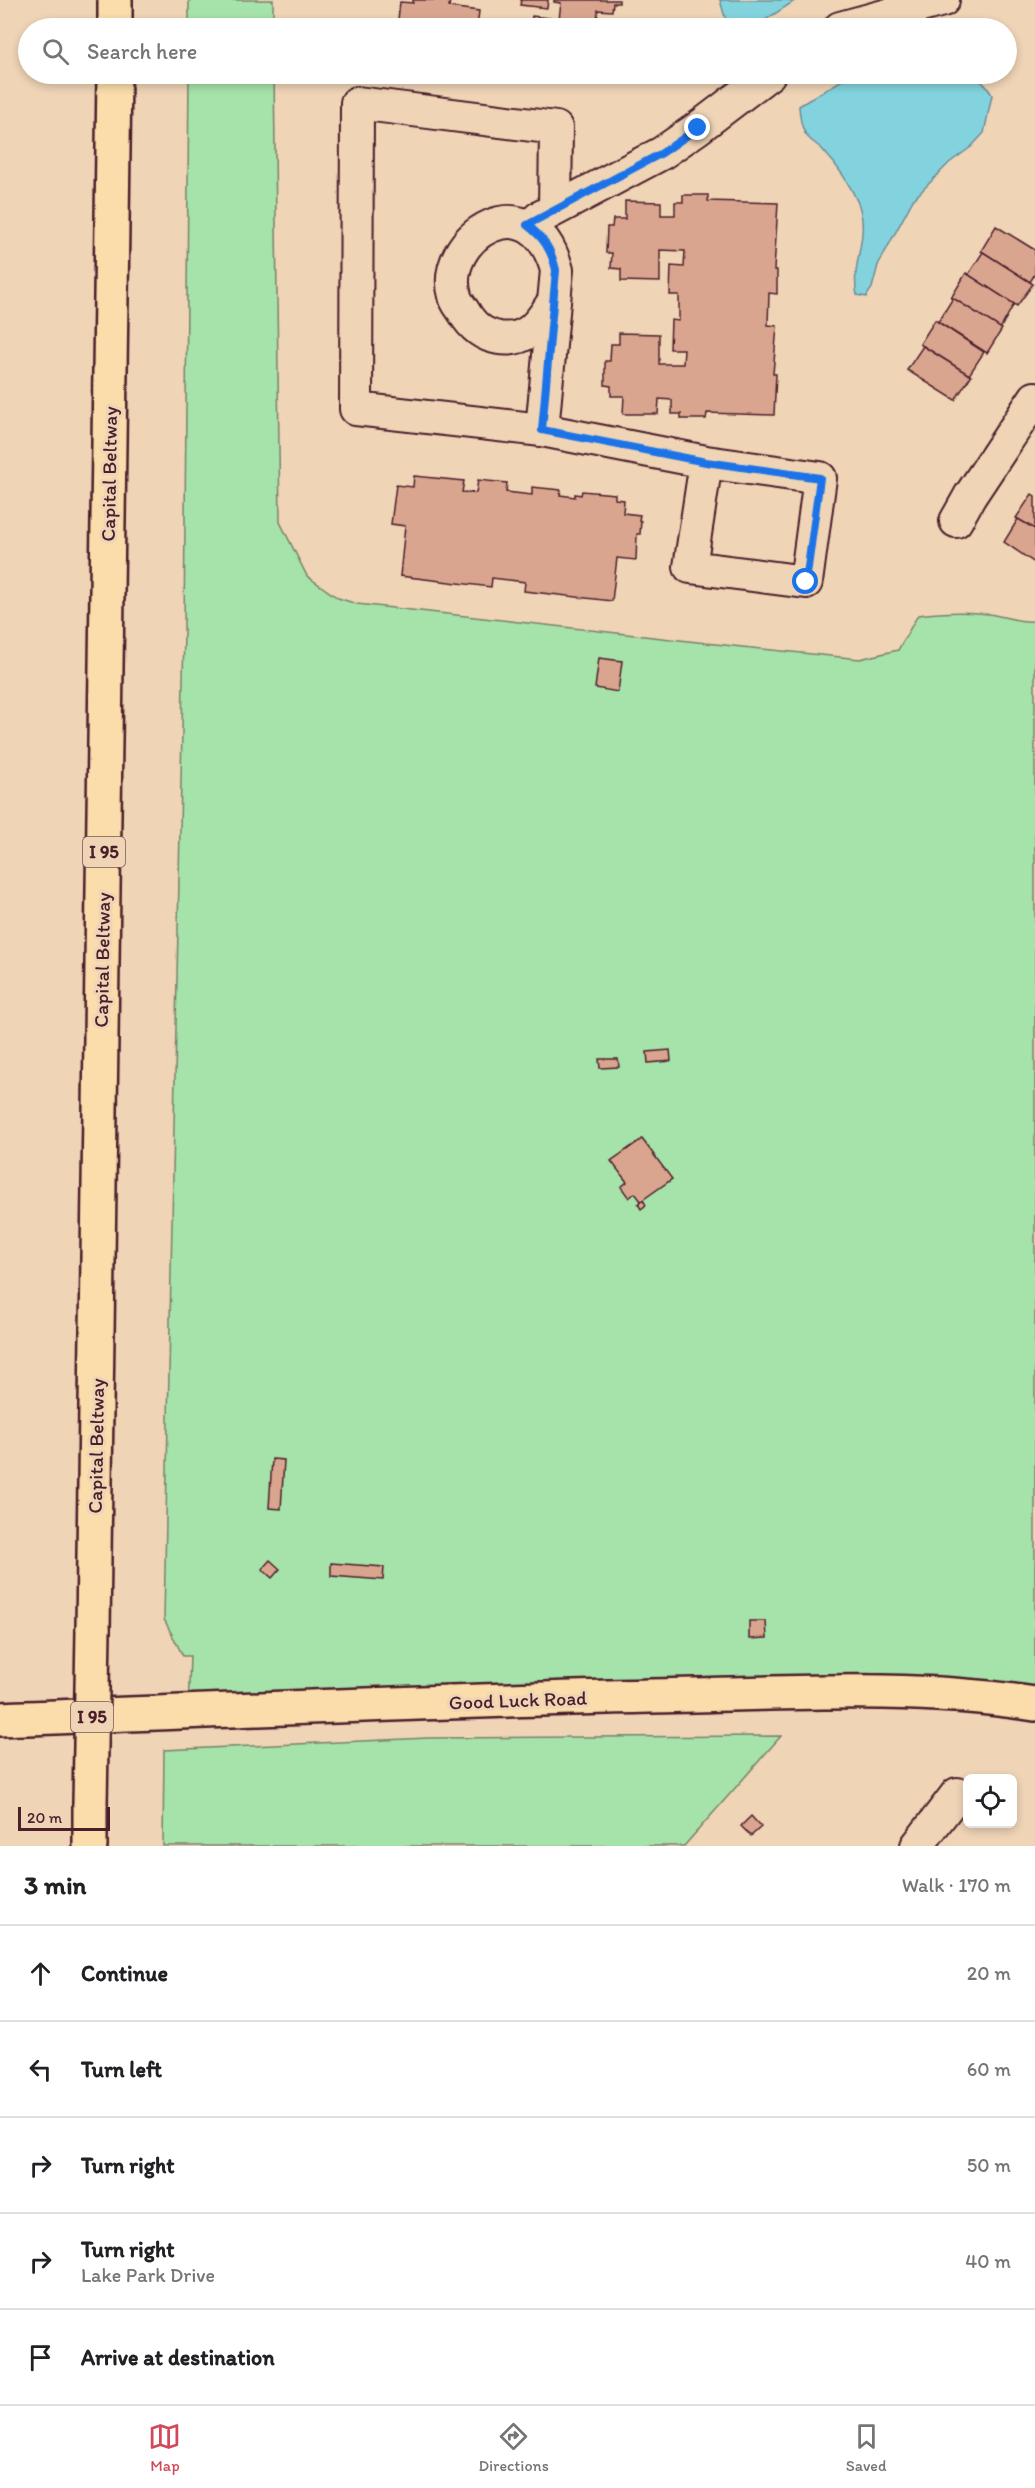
<!DOCTYPE html>
<meta charset="utf-8">
<style>
:root{--surface:#fff;--page:#f2f2f2;--text:#202124;--muted:#757577;--line:#e0e0e0;--accent:#d1495b}
body{margin:0;font-family:Itim,sans-serif;background:var(--page);color:var(--text)}
.controls{position:absolute;right:18px;bottom:18px;display:grid;overflow:hidden;border-radius:9px;box-shadow:0 3px 9px #0003}
.controls button{width:54px;height:54px;display:grid;place-items:center;padding:0;border:0;border-bottom:2px solid var(--line);background:var(--surface);color:var(--text);font:30px sans-serif}
.scale{position:absolute;left:18px;bottom:15px;width:92px;box-sizing:border-box;padding-left:6px;border:3px solid #4a1f2b;border-top:0;font-size:16px;line-height:21px;white-space:nowrap;color:#4a1f2b;-webkit-text-stroke:4px #efd4b6;paint-order:stroke}
.stop{position:absolute;width:18px;height:18px;margin:-14px;border:4px solid #1a73e8;border-radius:50%;background:#fff}
.stop.end{background:#1a73e8;border-color:#fff;box-shadow:0 2px 6px #0008}
.list{margin:0;padding:0;list-style:none}
h2{display:flex;justify-content:space-between;align-items:center;height:78px;margin:0;padding:0 24px;font-size:26px}
h2 small{font-size:20px;font-weight:400;color:var(--muted)}
.list li{display:grid;grid-template-columns:39px 1fr auto;gap:18px;align-items:center;box-sizing:border-box;height:96px;padding:0 24px;border-top:2px solid var(--line)}
.list b{display:block;font-size:22px;white-space:nowrap}
.list p{margin:0;font-size:20px;white-space:nowrap;color:var(--muted)}
.list em{font-size:20px;font-style:normal;color:var(--muted)}
.icon{flex:none;width:33px;height:33px;fill:none;stroke:currentColor;stroke-width:2;stroke-linecap:round;stroke-linejoin:round}
.map{position:relative;flex:none;width:1035px;height:1846px;overflow:hidden}
.search{position:absolute;background:var(--surface);box-shadow:0 3px 9px #0003;left:18px;right:18px;top:18px;height:66px;display:flex;align-items:center;gap:15px;box-sizing:border-box;padding:0 21px;border-radius:33px;color:var(--muted);font-size:22px}
.sheet{height:558px;background:var(--surface)}
nav{display:flex;justify-content:space-around;align-items:center;box-sizing:border-box;height:84px;border-top:2px solid var(--line);background:var(--surface);font-size:16px;color:var(--muted)}
nav a{display:grid;justify-items:center;gap:3px}
nav .on{color:var(--accent)}
.map>svg:first-child{display:block}
</style>
<div class="map">
<svg width="1035" height="1846" viewBox="0 0 1035 1846">
<rect width="100%" height="100%" fill="#efd4b6"/>
<filter id="ink" filterUnits="userSpaceOnUse"><feTurbulence type="fractalNoise" baseFrequency=".0167" numOctaves="2"/><feDisplacementMap in="SourceGraphic" scale="12" xChannelSelector="R" yChannelSelector="G"/><feConvolveMatrix kernelMatrix="1 2 1 2 8 2 1 2 1" color-interpolation-filters="sRGB"/></filter>
<g filter="url(#ink)">
<g fill="#a6e3aa" stroke="#78816a" stroke-width="1.5">
<rect x="189" y="0" width="84" height="28"/>
<path d="M189,74h85l6,448 27,54 31,22 19,6 385,43 118,12 38,-9 20,-35c24,-3 47,-4 71,-1 15,2 30,9 46,7v1083l-847,8 2,-56h-7l-19,-37 20,-987z"/>
<polygon points="781,1736 684,1846 163,1846 164,1750 428,1738"/>
</g>
<g fill="#83d3de" stroke="#6c8b96" stroke-width="1.5">
<polygon points="720,0 796,0 753,28 728,28"/>
<path d="M852,74h56c28,14 63,-19 84,21l-8,38 -13,14 -22,16 -36,37 -35,65 -6,23 -6,9 -9,-2c-7,-32 14,-58 1,-92 -8,-19 -22,-39 -36,-54 -5,-5 -14,-9 -17,-16 -5,-8 -5,-17 -6,-27z"/>
</g>
<g fill="#daa58f" stroke="#4a1f2b" stroke-width="1.5">
<polygon points="413,0 450,0 449,7 479,11 477,28 397,28 400,2 413,3"/>
<polygon points="521,0 548,0 547,8 520,5"/>
<polygon points="554,0 619,0 619,3 613,3 612,11 598,10 597,24 611,26 610,28 530,28 532,16 559,19 561,3 554,2"/>
<polygon points="683,195 708,195 708,201 778,203 774,270 777,270 777,294 769,293 768,325 777,326 773,374 776,374 774,415 707,413 706,419 681,419 681,414 672,414 672,400 659,399 658,414 623,414 624,396 611,396 611,386 605,385 605,361 610,361 611,344 619,344 619,333 659,334 659,364 683,364 684,349 670,349 671,320 679,321 679,295 670,295 671,266 684,267 685,251 660,250 660,282 621,281 621,269 611,268 612,253 606,253 607,227 612,227 613,219 625,219 625,201 661,202 661,215 675,215 675,202 683,202"/>
<polygon points="996,226 1035,250 1035,274 1030,282 981,251"/>
<polygon points="983,252 1033,284 1017,306 968,275"/>
<polygon points="966,273 1014,304 1000,329 951,298"/>
<polygon points="953,298 1002,329 987,353 938,322"/>
<polygon points="935,320 984,352 969,375 920,344"/>
<polygon points="923,346 971,376 955,400 907,370"/>
<polygon points="414,476 464,481 462,492 476,493 478,480 507,483 506,492 532,495 532,487 561,490 560,495 575,497 575,494 581,495 582,491 615,494 615,499 624,500 623,513 640,515 639,520 641,521 640,534 637,534 636,560 617,558 612,601 524,591 525,582 492,578 491,587 400,576 405,526 391,524 396,485 413,487"/>
<polygon points="1032,494 1035,496 1035,529 1016,518"/>
<polygon points="1018,519 1035,529 1035,563 1004,542"/>
<polygon points="599,658 622,661 618,692 595,688"/>
<polygon points="670,1050 671,1061 648,1063 647,1052"/>
<polygon points="599,1059 618,1059 619,1067 600,1068"/>
<polygon points="642,1139 672,1179 641,1201 635,1193 629,1198 621,1187 627,1182 611,1161"/>
<polygon points="643,1200 646,1205 641,1209 638,1204"/>
<polygon points="272,1459 284,1460 281,1509 269,1508"/>
<polygon points="270,1560 280,1569 272,1578 262,1569"/>
<polygon points="331,1563 384,1567 383,1580 331,1576"/>
<polygon points="749,1621 766,1621 767,1638 749,1639"/>
<polygon points="751,1816 761,1827 751,1836 741,1826"/>
</g>
<g fill="none" stroke-linecap="round" stroke-linejoin="round">
<g stroke="#4a1f2b" stroke-width="36">
<g id="minor">
<polyline points="840,28 943,0"/>
<polyline points="555,208 556,128 357,103 356,409 542,430 706,462 820,478 806,582 690,567 706,462"/>
<polyline points="539,218 662,153 698,128 769,74"/>
<path d="M542,430l15,-160c-26,-93 -119,-32 -102,26 1,6 6,11 9,16 8,14 18,23 35,26 27,4 40,-13 53,-34"/>
<polyline points="956,521 970,496 1035,398"/>
<polyline points="917,1846 957,1794"/>
</g>
</g>
<g stroke="#4a1f2b" stroke-width="38">
<path id="major" d="M0,1719c217,-8 434,-18 650,-23 128,-2 258,-12 385,8"/>
</g>
<g stroke="#4a1f2b" stroke-width="38">
<g id="highway">
<polyline points="115,28 115,0"/>
<polyline points="93,1630 114,74"/>
<polyline points="90,1846 90,1804"/>
</g>
</g>
<use href="#minor" stroke="#efd4b6" stroke-width="32"/>
<use href="#major" stroke="#faddab" stroke-width="33"/>
<use href="#highway" stroke="#faddab" stroke-width="33"/>
<g stroke="#4a1f2b" stroke-width="38" stroke-linecap="butt">
<polyline id="highway-bridge" points="90,1804 93,1630"/>
</g>
<use href="#highway-bridge" stroke="#faddab" stroke-width="33"/>
</g>
</g>
<g fill="none" stroke-linecap="round" stroke-linejoin="round" filter="url(#ink)">
<path stroke="#1a73e8" stroke-width="8" d="M698,128l-36,25 -135,72c17,13 24,24 29,45l-14,160 164,32 114,16 -14,104"/>
</g>
<g text-anchor="middle" stroke-width="6" stroke-linejoin="round" paint-order="stroke">
<g fill="#efd4b6" stroke="#7c5555" stroke-width="1.5">
<rect x="83" y="837" width="42" height="30" rx="4.5"/>
<rect x="71" y="1702" width="42" height="30" rx="4.5"/>
</g>
<g font-size="18" font-weight="bold" fill="#4a1f2b">
<text x="104" y="858">I 95</text>
<text x="92" y="1723">I 95</text>
</g>
<g font-size="20" fill="#4a1f2b" stroke="#efd4b6">
<text transform="translate(109 474) rotate(-89)" y="7">Capital Beltway</text>
<text transform="translate(102 960) rotate(-89)" y="7">Capital Beltway</text>
<text transform="translate(96 1446) rotate(-89)" y="7">Capital Beltway</text>
<text transform="translate(518 1700) rotate(-2)" y="7">Good Luck Road</text>
</g>
</g>
</svg>
<div class="controls">
<button><svg class="icon" aria-label="locate" viewBox="0 0 24 24"><circle cx="12" cy="12" r="6"/><path d="M12 2v4M12 18v4M2 12h4M18 12h4"/></svg></button>
</div>
<div class="scale">20 m</div>
<div class="stop" style="left:806px;top:582px"></div>
<div class="stop end" style="left:698px;top:128px"></div>
<div class="search"><svg class="icon" aria-label="search" viewBox="0 0 24 24"><circle cx="10" cy="10" r="6"/><path d="M15 15l6 6"/></svg>Search here</div>
</div>
<section class="sheet">
<h2>3 min<small>Walk · 170 m</small></h2>
<ul class="list">
<li><svg class="icon" aria-label="ahead" viewBox="0 0 24 24"><path d="M12 20V5M6 11l6-6 6 6"/></svg><div><b>Continue</b></div><em>20 m</em></li>
<li><svg class="icon" aria-label="left" viewBox="0 0 24 24"><path d="M17 20v-9H6M10 6l-5 5 5 5"/></svg><div><b>Turn left</b></div><em>60 m</em></li>
<li><svg class="icon" aria-label="right" viewBox="0 0 24 24"><path d="M7 20v-9h11M14 6l5 5-5 5"/></svg><div><b>Turn right</b></div><em>50 m</em></li>
<li><svg class="icon" aria-label="right" viewBox="0 0 24 24"><path d="M7 20v-9h11M14 6l5 5-5 5"/></svg><div><b>Turn right</b><p>Lake Park Drive</p></div><em>40 m</em></li>
<li><svg class="icon" aria-label="arrive" viewBox="0 0 24 24"><path d="M6 21V4h12l-3 4 3 4H6"/></svg><div><b>Arrive at destination</b></div></li>
</ul>
</section>
<nav>
<a class="on"><svg class="icon" aria-label="map" viewBox="0 0 24 24"><path d="M3 6l6-2 6 2 6-2v14l-6 2-6-2-6 2zM9 4v14M15 6v14"/></svg>Map</a>
<a><svg class="icon" aria-label="directions" viewBox="0 0 24 24"><path d="M12 3l9 9-9 9-9-9zM9 14v-3h6M13 9l2 2-2 2"/></svg>Directions</a>
<a><svg class="icon" aria-label="saved" viewBox="0 0 24 24"><path d="M7 4h10v16l-5-4-5 4z"/></svg>Saved</a>
</nav>
